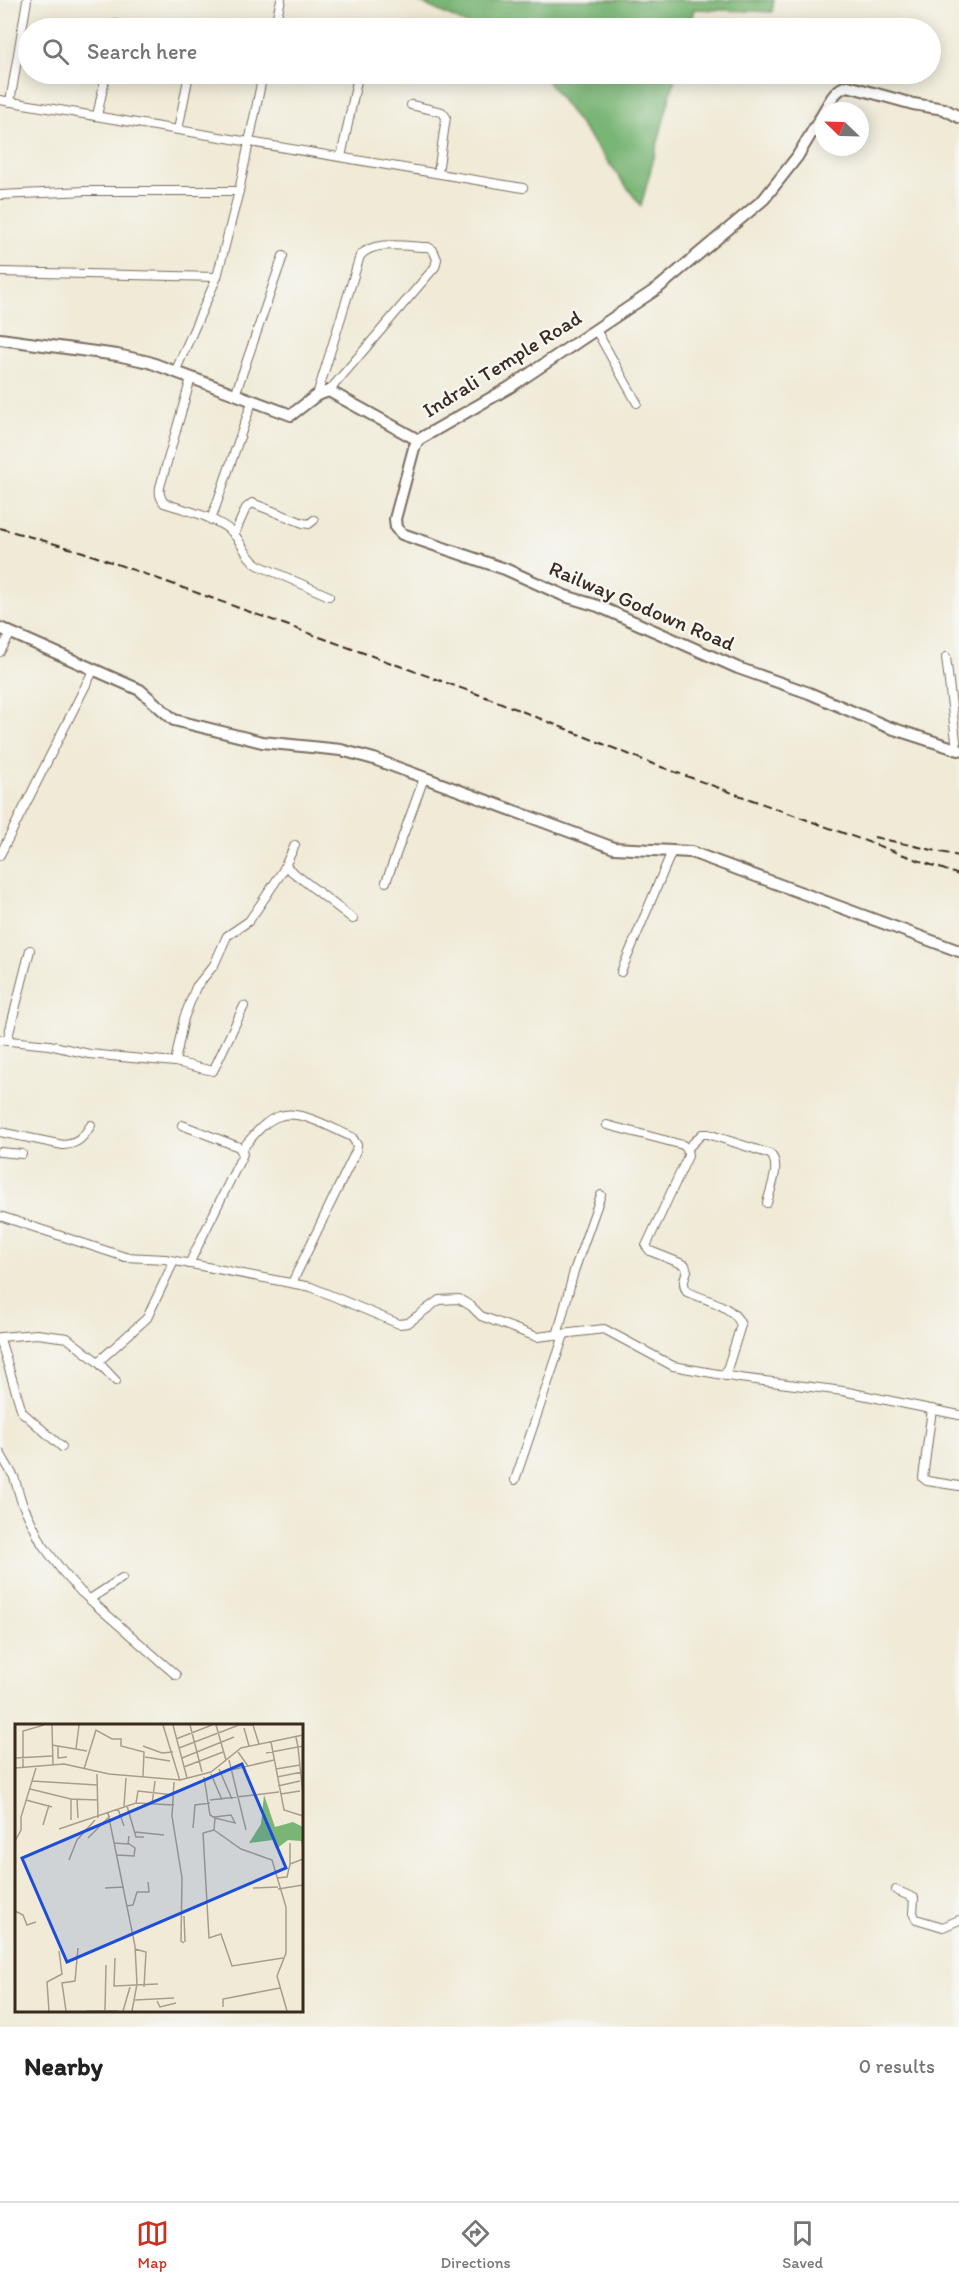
<!DOCTYPE html>
<style>
:root{--surface:#fff;--page:#f6f6f6;--text:#222;--muted:#767676;--line:#e0e0e0;--accent:#c8321e}
body{margin:0;font-family:Itim,sans-serif;background:var(--page);color:var(--text)}
.compass{position:absolute;left:815px;top:102px;width:54px;height:54px;border-radius:50%;background:var(--surface);box-shadow:0 3px 15px #0003;rotate:293deg}
.list{margin:0;padding:0;list-style:none}
h2{display:flex;justify-content:space-between;align-items:center;height:78px;margin:0;padding:0 24px;font-size:26px}
h2 small{font-size:20px;font-weight:400;color:var(--muted)}
.icon{flex:none;width:33px;height:33px;fill:none;stroke:currentColor;stroke-width:2;stroke-linecap:round;stroke-linejoin:round}
.map{position:relative;flex:none;width:959px;height:2027px;overflow:hidden}
.search{position:absolute;background:var(--surface);box-shadow:0 3px 15px #0003;left:18px;right:18px;top:18px;height:66px;display:flex;align-items:center;gap:15px;box-sizing:border-box;padding:0 21px;border-radius:33px;color:var(--muted);font-size:22px}
.sheet{height:174px;background:var(--surface)}
nav{display:flex;justify-content:space-around;align-items:center;box-sizing:border-box;height:84px;border-top:2px solid var(--line);background:var(--surface);font-size:16px;color:var(--muted)}
nav a{display:grid;justify-items:center;gap:3px}
nav .on{color:var(--accent)}
.map>svg:first-child{display:block}
</style>
<div class="map">
<svg width="959" height="2027" viewBox="0 0 959 2027">
<rect width="100%" height="100%" fill="#f6f6f2"/>
<filter id="ink" filterUnits="userSpaceOnUse"><feTurbulence type="fractalNoise" baseFrequency=".0167" numOctaves="2"/><feDisplacementMap in="SourceGraphic" scale="12" xChannelSelector="R" yChannelSelector="G"/><feConvolveMatrix kernelMatrix="1 2 1 2 8 2 1 2 1" color-interpolation-filters="sRGB"/></filter>
<filter id="wash" filterUnits="userSpaceOnUse"><feTurbulence type="fractalNoise" baseFrequency=".008" numOctaves="4" result="noise"/><feDisplacementMap in="SourceGraphic" scale="24" xChannelSelector="R" yChannelSelector="G"/><feGaussianBlur stdDeviation="1.35" result="paint"/><feColorMatrix in="noise" values="0 0 0 0 0 0 0 0 0 0 0 0 0 0 0 0 0 1.4 0 .05"/><feComposite in="paint" operator="in"/></filter>
<g filter="url(#wash)">
<rect width="100%" height="100%" fill="#f0ead6"/>
<g fill="#79b574" stroke="#5a7049" stroke-width="1.5">
<polygon points="415,0 774,0 772,12 694,9 689,28 475,28"/>
<polygon points="542,74 676,74 641,206"/>
</g>
</g>
<g filter="url(#ink)">
<g fill="none" stroke-linecap="round" stroke-linejoin="round">
<g stroke="#7a6d5e" stroke-width="10">
<g id="street">
<polyline points="115,28 116,24"/>
<polyline points="274,28 281,0"/>
<polyline points="0,100 523,188"/>
<polyline points="10,102 27,0"/>
<polyline points="411,105 442,112 446,117 438,173"/>
<polyline points="97,116 106,74"/>
<polyline points="178,130 189,74"/>
<polyline points="341,157 357,81"/>
<polyline points="0,195 86,191 239,191"/>
<polyline points="0,272 217,277"/>
<polyline points="596,330 637,403"/>
<polyline points="175,372 217,277 239,191 263,74"/>
<path d="M191,378l-31,109c-1,7 0,10 4,16 21,7 49,13 67,28 11,10 14,26 27,34l71,31"/>
<polyline points="235,395 283,256"/>
<path d="M317,395l43,-139c14,-17 48,-9 68,-9l5,3 4,9 -2,8 -106,124"/>
<polyline points="211,520 252,402"/>
<polyline points="234,535 246,508 252,503 303,523 309,524 314,520"/>
<polyline points="0,652 11,633"/>
<polyline points="946,657 957,749"/>
<polyline points="0,855 94,669"/>
<polyline points="285,866 353,919"/>
<polyline points="386,882 424,778"/>
<polyline points="621,972 672,851"/>
<polyline points="0,1040 49,1045 89,1054 175,1062 213,1071 244,1006"/>
<polyline points="7,1041 30,950"/>
<polyline points="175,1062 184,1018 196,987 214,965 227,936 249,921 260,905 282,872 295,845"/>
<polyline points="182,1125 239,1147 243,1154 189,1264"/>
<path d="M607,1125l76,20 4,4 1,7 -42,90 4,5 35,14 2,6c-3,8 -5,13 0,21 16,7 48,14 54,33l-16,51"/>
<path d="M0,1132l63,13c16,-1 20,-8 28,-20"/>
<path d="M687,1149l15,-15h6l62,20c12,10 0,36 -3,49"/>
<path d="M241,1150c10,-11 23,-30 39,-34 20,-7 53,13 72,21l5,8 -1,6 -64,132"/>
<polyline points="0,1152 22,1154"/>
<polyline points="0,1216 125,1257 165,1259 311,1287 399,1324 408,1323 439,1300 459,1299 471,1306 481,1316 537,1337 604,1329 673,1366 740,1378 843,1391 959,1415"/>
<polyline points="557,1336 574,1271 601,1195"/>
<polyline points="0,1337 37,1334 67,1338 98,1362 116,1381"/>
<polyline points="0,1339 22,1412 62,1447"/>
<polyline points="98,1362 147,1318 174,1261"/>
<polyline points="932,1409 923,1478 927,1481 959,1486"/>
<polyline points="0,1453 14,1477 22,1503 42,1544 63,1572 81,1592 176,1675"/>
<polyline points="515,1480 564,1335"/>
<polyline points="90,1599 122,1578"/>
<polyline points="896,1890 914,1898 913,1913 916,1919 943,1927 959,1920"/>
</g>
</g>
<g stroke="#7a6d5e" stroke-width="14">
<g id="secondary">
<path d="M824,111c6,-10 12,-23 24,-25l65,18 31,5 15,8"/>
<polyline points="824,112 797,157 764,199 658,288 510,387 418,440 414,448 395,519 396,528 402,534 505,569 565,596 598,606 738,668 809,693 888,727 959,750"/>
<polyline points="0,339 117,355 149,362 291,415 317,395 329,391 418,440"/>
<polyline points="0,628 140,690 174,720 262,742 341,750 374,759 614,848 691,852 959,951"/>
</g>
</g>
<use href="#street" stroke="#fff" stroke-width="8"/>
<use href="#secondary" stroke="#fff" stroke-width="10"/>
<g stroke="#3b2a1e" stroke-width="2" stroke-dasharray="9 4.5" stroke-linecap="butt">
<polyline points="0,528 83,552 153,577 494,700 653,764 959,875"/>
<polyline points="874,837 959,856"/>
</g>
</g>
</g>
<g text-anchor="middle" stroke-width="5" stroke-linejoin="round" paint-order="stroke">
<g font-size="21" fill="#3b2a1e" stroke="#f6f6f2">
<text transform="translate(502 364) rotate(-32)" y="7">Indrali Temple Road</text>
<text transform="translate(642 606) rotate(23)" y="7">Railway Godown Road</text>
</g>
</g>
<g transform="translate(15 1724)">
<rect width="288" height="288" fill="#f0ead6"/>
<path d="M249,71l11,32 18,-5 10,5v25l-2,-11 -13,-1 -12,9 -3,-9 -24,3 12,-19z" fill="#79b574"/>
<path fill="none" stroke="#a89d8c" stroke-width="1.5" d="M37,1l1,40M148,1l17,56M158,1l14,53M175,1l12,47M201,1l10,35M229,4l5,18M161,15l36,-14M256,18l13,68 19,6M37,21l35,6M43,22v12l9,-1M128,22l19,7 11,-1M288,22l-5,1 5,48M164,24l60,-23h14l6,19M61,25l3,-24M251,29l32,-6 -2,-10M130,33l25,4M0,34l37,-2M167,34l52,-21M214,36l17,70M233,42l26,-6M8,43v-36l21,-6M169,43l39,-15M0,44l49,-4 45,10 71,6 31,-8 30,-24 62,-13M69,45l12,-39 16,9h9v7l23,6 -1,25M204,45l13,30M261,45l24,-4M216,46l17,-4 -10,-14M82,50l1,44M196,50l11,26M189,53l6,38 5,3 -1,12M262,53l25,-5M17,57l65,4M159,58l-2,34 10,62 -1,63 3,2M263,62l22,-5M15,65l41,10 27,1M266,70l19,-3M56,75v21M11,76l26,7M62,76l1,18M195,76l69,-8M121,79l2,-12 36,4M137,80l3,-23M109,82l2,-28M112,82l9,31h8M103,85l6,17M93,89l27,133 2,38 -5,27M199,93l17,-2 4,8 -20,-5M28,101l6,-20M178,104l2,-23 15,-2M44,105l77,-26 38,2M199,106l27,19 31,11 14,47v46l-9,23 10,35M199,106l-11,3 6,105 12,-4 11,32 51,-8M120,108l29,3M73,114l22,-22M0,117l6,-11v-13l15,-49M99,119l14,1 1,-8M275,119v21M102,131l17,1 1,-8 -7,-5M54,136l8,-20 18,-20M262,154l10,-1 3,-13 13,-5M90,164l18,-1M238,164l25,-1M263,165l25,-4M111,182l7,-1 4,-13h12l-1,-10M0,187l8,4 4,10 9,-3M169,192l1,26M120,225l11,3 -2,35M100,234l-1,28 44,-2M120,276l39,-2M142,277l3,6 16,-4M208,283v-8l57,-11M90,286l1,-45M34,287l-2,-29 15,-8 -3,-23M51,287l-4,-28 13,-2 3,-33M71,287h32M108,287l7,-24"/>
<path fill="#1d4ed8" fill-opacity="0.15" stroke="#1d4ed8" stroke-width="3" d="M227,40l44,104 -219,94 -45,-104z"/>
<rect width="288" height="288" fill="none" stroke="#3b2a1e" stroke-width="3"/>
</g>
</svg>
<svg class="compass" viewBox="-18 -18 36 36"><path d="M0-13l5 13h-10z" fill="#e53935"/><path d="M0 13l5-13h-10z" fill="#767676"/></svg>
<div class="search"><svg class="icon" aria-label="search" viewBox="0 0 24 24"><circle cx="10" cy="10" r="6"/><path d="M15 15l6 6"/></svg>Search here</div>
</div>
<section class="sheet">
<h2>Nearby<small>0 results</small></h2>
<ul class="list">
</ul>
</section>
<nav>
<a class="on"><svg class="icon" aria-label="map" viewBox="0 0 24 24"><path d="M3 6l6-2 6 2 6-2v14l-6 2-6-2-6 2zM9 4v14M15 6v14"/></svg>Map</a>
<a><svg class="icon" aria-label="directions" viewBox="0 0 24 24"><path d="M12 3l9 9-9 9-9-9zM9 14v-3h6M13 9l2 2-2 2"/></svg>Directions</a>
<a><svg class="icon" aria-label="saved" viewBox="0 0 24 24"><path d="M7 4h10v16l-5-4-5 4z"/></svg>Saved</a>
</nav>
